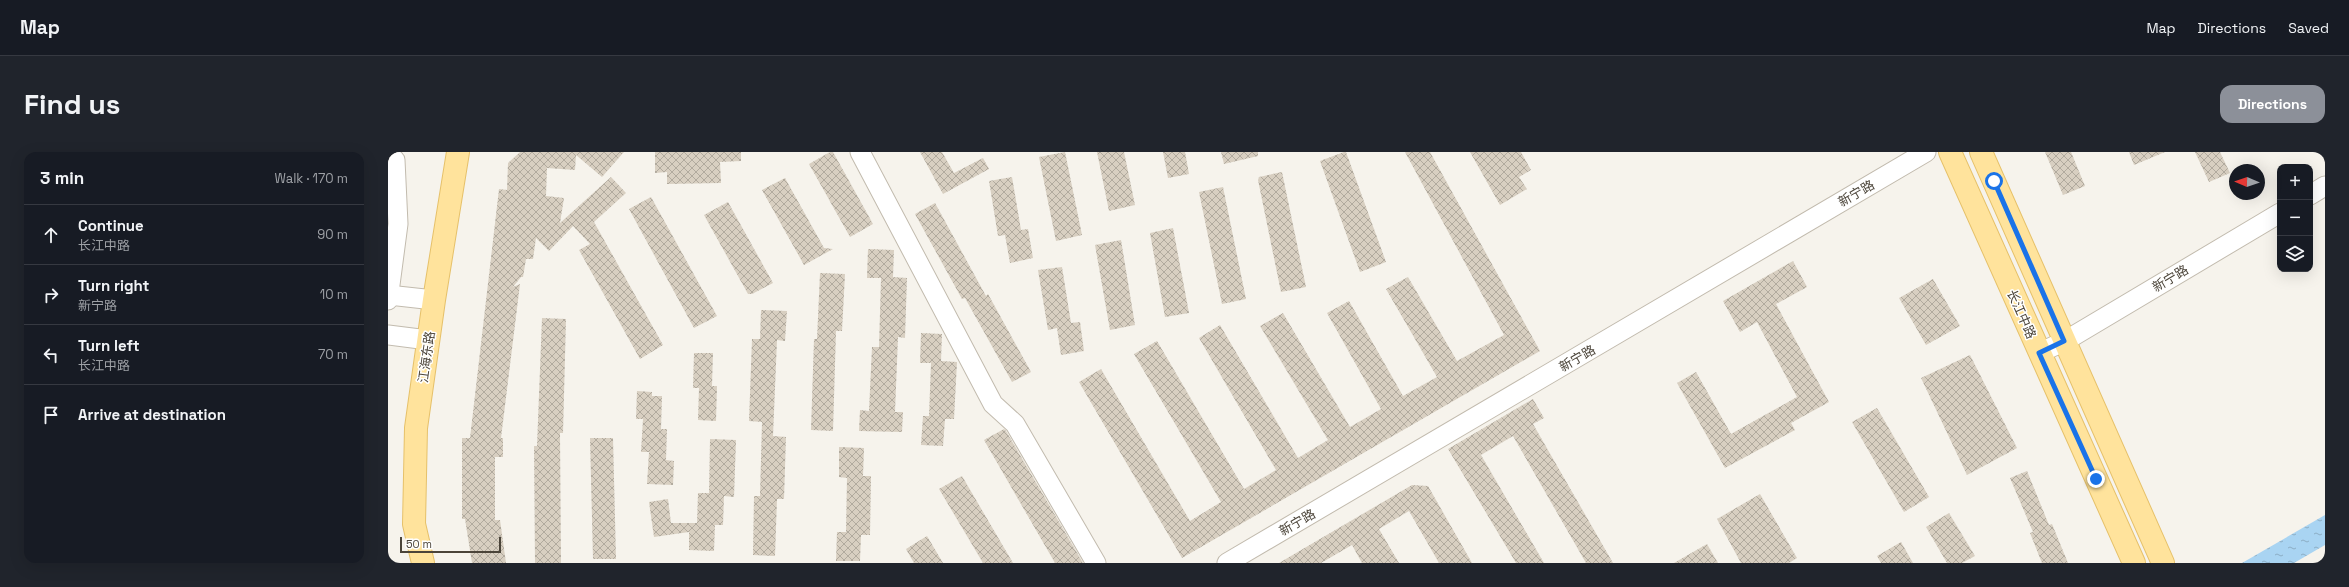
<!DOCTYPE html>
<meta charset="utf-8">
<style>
:root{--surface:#171b24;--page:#20242c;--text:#f1f3f6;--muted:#9ea1a6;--line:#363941;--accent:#8c9099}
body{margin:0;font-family:"Space Grotesk","Noto Sans SC",sans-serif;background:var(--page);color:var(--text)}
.controls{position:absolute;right:12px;top:12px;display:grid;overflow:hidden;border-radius:8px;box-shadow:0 4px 16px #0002}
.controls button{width:36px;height:36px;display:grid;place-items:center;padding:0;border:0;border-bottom:1px solid var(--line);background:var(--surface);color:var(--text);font:20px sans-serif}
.compass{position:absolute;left:1841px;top:12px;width:36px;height:36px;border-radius:50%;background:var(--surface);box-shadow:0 4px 16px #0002;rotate:272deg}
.scale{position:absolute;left:12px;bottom:10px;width:101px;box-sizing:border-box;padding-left:4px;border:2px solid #4b4439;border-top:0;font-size:11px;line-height:14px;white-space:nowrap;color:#4b4439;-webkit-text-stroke:3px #fff;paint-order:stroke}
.stop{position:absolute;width:12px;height:12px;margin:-9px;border:3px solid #1a73e8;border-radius:50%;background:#fff}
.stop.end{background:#1a73e8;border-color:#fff;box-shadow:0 1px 4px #0008}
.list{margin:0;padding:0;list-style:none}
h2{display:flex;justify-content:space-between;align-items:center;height:52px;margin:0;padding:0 16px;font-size:17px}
h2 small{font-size:13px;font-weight:400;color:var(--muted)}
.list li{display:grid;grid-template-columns:26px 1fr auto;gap:12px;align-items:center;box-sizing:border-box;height:60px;padding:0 16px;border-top:1px solid var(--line)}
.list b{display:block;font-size:15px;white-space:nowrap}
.list p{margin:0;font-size:13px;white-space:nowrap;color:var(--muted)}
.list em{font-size:13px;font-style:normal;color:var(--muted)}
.icon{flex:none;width:22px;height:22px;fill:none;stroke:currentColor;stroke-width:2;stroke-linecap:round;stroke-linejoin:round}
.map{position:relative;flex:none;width:1937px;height:411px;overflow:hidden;border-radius:12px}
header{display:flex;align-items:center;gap:24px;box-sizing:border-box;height:56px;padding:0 20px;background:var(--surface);border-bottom:1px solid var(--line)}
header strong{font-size:19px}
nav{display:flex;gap:22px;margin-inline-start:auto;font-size:14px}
.intro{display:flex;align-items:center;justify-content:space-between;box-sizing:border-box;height:96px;padding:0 24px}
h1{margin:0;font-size:28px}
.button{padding:10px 18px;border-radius:12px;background:var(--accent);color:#fff;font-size:14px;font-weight:700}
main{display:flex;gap:24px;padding:0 24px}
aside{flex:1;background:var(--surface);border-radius:12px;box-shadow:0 4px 16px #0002}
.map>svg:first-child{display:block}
</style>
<header>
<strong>Map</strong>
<nav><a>Map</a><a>Directions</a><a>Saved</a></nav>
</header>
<div class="intro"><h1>Find us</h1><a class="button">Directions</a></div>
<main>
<aside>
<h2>3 min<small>Walk · 170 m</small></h2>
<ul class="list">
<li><svg class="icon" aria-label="ahead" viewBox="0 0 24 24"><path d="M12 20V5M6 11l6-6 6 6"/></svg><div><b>Continue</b><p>长江中路</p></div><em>90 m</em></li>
<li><svg class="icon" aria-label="right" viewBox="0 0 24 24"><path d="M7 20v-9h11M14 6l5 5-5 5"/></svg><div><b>Turn right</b><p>新宁路</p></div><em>10 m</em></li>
<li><svg class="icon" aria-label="left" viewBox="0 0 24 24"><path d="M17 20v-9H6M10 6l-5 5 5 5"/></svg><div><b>Turn left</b><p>长江中路</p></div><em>70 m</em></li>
<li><svg class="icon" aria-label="arrive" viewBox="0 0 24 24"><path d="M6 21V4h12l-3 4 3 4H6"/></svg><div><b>Arrive at destination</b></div></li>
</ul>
</aside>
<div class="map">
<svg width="1937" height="411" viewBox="0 0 1937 411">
<defs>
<pattern id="water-ripples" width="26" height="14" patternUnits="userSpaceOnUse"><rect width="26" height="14" fill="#a9d4f2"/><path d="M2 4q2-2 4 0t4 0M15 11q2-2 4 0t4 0" fill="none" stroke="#8caec5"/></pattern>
<pattern id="building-cross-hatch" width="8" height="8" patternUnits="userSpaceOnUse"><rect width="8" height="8" fill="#d8cfc1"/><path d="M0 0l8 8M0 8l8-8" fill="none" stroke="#b1aa9e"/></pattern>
</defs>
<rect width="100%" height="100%" fill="#f6f3ec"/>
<polygon fill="url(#water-ripples)" points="1937,363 1937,393 1906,411 1854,411"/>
<g fill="url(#building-cross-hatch)">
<polygon points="132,0 236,0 214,25 188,3 187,18 159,16 158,44 176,46 172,71 223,25 238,41 206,70 275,193 252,207 191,98 202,92 185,74 161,99 148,86 145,107 138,107 135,125 133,125 125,135 132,132 113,286 115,286 115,305 107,305 107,368 112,368 118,411 84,411 77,367 74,367 74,286 82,286 111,37 119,38 120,11"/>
<polygon points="267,0 353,0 353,9 332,10 333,31 279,32 279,20 267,21"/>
<polygon points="442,0 445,0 485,72 462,85 421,12"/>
<polygon points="532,0 554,0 566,21 595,6 601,17 555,42"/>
<polygon points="677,0 694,83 668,89 651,5"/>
<polygon points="709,0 736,0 747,53 721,59"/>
<polygon points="775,0 797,0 801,22 780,26"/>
<polygon points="833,0 870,0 870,4 836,12"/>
<polygon points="956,0 958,0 998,110 972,120 932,9"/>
<polygon points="1017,0 1042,0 1152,199 794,406 691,230 713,217 802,369 833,350 746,202 769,189 856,337 888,318 811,186 832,173 910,306 940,288 872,174 895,161 962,275 993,257 939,161 961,149 1015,244 1049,225 998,137 1020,125 1069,209 1116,183"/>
<polygon points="1082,0 1133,0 1143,18 1131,25 1139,37 1112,53"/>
<polygon points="1657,0 1683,0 1697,34 1675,43"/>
<polygon points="1741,0 1777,0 1746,13"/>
<polygon points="1807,0 1832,0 1842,21 1821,30"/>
<polygon points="894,20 918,135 893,140 870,28 871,25"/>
<polygon points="624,25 633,78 640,77 645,106 622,111 617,83 610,84 601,29"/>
<polygon points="397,26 436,96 445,97 416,113 374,38"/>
<polygon points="835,35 858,147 834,152 811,40"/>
<polygon points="263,45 329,164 306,176 241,57"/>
<polygon points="340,50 385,131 364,142 360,142 316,63"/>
<polygon points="547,51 598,144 600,142 643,220 624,230 577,146 574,147 527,62"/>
<polygon points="785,76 801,161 777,165 762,81"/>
<polygon points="733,88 747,173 722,178 707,93"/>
<polygon points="480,97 506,98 505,125 519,126 517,186 510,185 507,260 515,260 514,280 471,279 472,258 481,259 484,195 491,195 493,126 479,126"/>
<polygon points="1405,109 1419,135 1388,152 1441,250 1403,271 1407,278 1337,316 1289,231 1308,220 1343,282 1409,245 1369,170 1352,180 1335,149"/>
<polygon points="674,115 683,171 692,170 696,199 673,203 669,176 660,178 650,118"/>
<polygon points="432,121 457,122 454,179 448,179 445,279 423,278 426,187 429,187"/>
<polygon points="1545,127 1572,174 1538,193 1511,146"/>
<polygon points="373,158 399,159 397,189 389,188 385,284 398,285 396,347 389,347 387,404 365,403 366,344 372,344 374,270 361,269 364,187 372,187"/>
<polygon points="154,166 178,167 175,281 172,281 173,411 147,411 146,294 149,294"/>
<polygon points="533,181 554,182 553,209 569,210 566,267 557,267 555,294 533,293 535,264 541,264 543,211 532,211"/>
<polygon points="306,201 325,201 324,234 329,234 328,269 310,268 311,236 305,236"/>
<polygon points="1582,203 1629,296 1579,323 1533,226"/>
<polygon points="249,239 264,240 264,244 274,244 273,277 279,277 278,308 286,309 285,333 259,332 261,300 253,300 255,267 248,267"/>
<polygon points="1145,247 1156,266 1145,272 1225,411 1198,411 1125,284 1093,303 1156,411 1128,411 1060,297"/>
<polygon points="1489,256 1541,345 1516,360 1464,270"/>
<polygon points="616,277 618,279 695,411 667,411 596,288"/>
<polygon points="202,286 225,286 228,407 205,407"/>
<polygon points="322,287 348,288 346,345 336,344 335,373 327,373 326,399 301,398 301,380 266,385 261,350 280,347 283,371 309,371 310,341 321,341"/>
<polygon points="451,295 476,296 475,324 483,324 482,383 473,383 472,409 448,409 449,380 458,380 459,326 451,325"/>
<polygon points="1639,319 1661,373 1664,372 1680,411 1654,411 1642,381 1645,380 1622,326"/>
<polygon points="574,324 625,411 595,411 551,337"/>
<polygon points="1024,333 1040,334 1084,411 1051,411 1021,359 991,377 1011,411 974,411 964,393 933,411 891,411"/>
<polygon points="1372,342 1409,406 1401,411 1353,411 1329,367"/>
<polygon points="1561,361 1587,404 1574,411 1559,411 1538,375"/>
<polygon points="539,384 555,411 526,411 518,397"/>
<polygon points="1513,390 1525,411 1493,411 1489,404"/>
<polygon points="1319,392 1330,411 1286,411"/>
</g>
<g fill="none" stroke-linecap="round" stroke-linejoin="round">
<g stroke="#c2bbae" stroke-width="21">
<g id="minor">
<polyline points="472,0 605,252 627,272 708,411"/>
<polyline points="1922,43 1937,34"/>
<polyline points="0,143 46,148"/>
<polyline points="0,148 10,72 7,8"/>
<polyline points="0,183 40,188"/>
<polyline points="1651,201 1677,189 1892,61"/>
<polyline points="839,411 1538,0"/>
</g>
</g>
<g stroke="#e6c16a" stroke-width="24">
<g id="major">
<polyline points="1562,0 1746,411"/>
<polyline points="1593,0 1775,411"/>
<polyline points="35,411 26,372 28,276 46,148 70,0"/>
</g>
</g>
<use href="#minor" stroke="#fff" stroke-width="19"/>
<use href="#major" stroke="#ffe39c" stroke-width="22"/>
</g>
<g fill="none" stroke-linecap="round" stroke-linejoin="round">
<polyline stroke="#1a73e8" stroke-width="5" points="1606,29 1676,189 1651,201 1708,327"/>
</g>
<g text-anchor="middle" stroke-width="3" stroke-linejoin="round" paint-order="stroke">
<g font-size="13" fill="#4b4439" stroke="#fff">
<text transform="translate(1468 41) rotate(-30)" y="5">新宁路</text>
<text transform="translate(1782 126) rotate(-31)" y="5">新宁路</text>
<text transform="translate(1634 162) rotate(66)" y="5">长江中路</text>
<text transform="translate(38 205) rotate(-82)" y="5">江海东路</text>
<text transform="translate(1189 206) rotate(-30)" y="5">新宁路</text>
<text transform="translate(909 370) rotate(-30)" y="5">新宁路</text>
</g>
</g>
</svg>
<div class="controls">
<button>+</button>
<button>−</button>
<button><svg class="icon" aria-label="layers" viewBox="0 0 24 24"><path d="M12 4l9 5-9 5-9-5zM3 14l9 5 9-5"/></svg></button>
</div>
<svg class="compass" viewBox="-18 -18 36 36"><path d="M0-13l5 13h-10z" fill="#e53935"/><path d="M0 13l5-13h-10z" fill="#9ea1a6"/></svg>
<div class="scale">50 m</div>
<div class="stop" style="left:1606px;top:29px"></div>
<div class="stop end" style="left:1708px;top:327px"></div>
</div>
</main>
